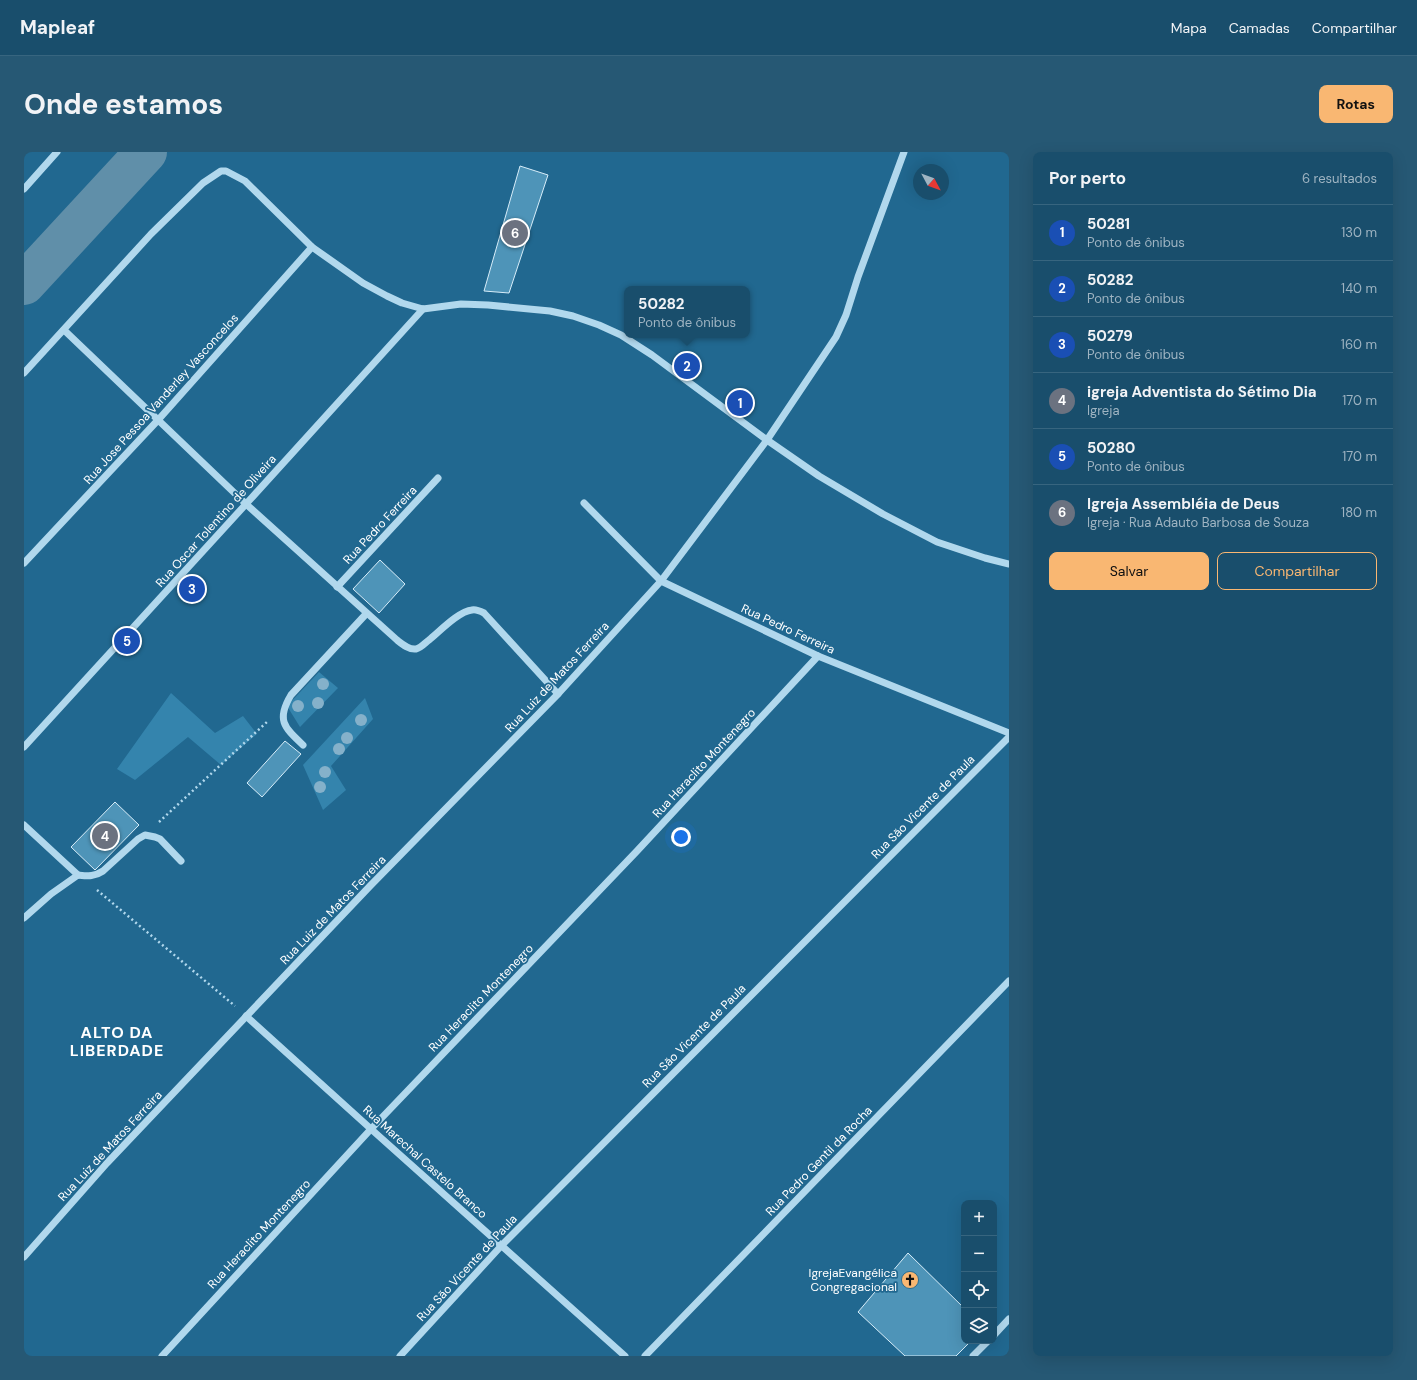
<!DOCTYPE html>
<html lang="pt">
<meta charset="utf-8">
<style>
:root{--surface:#194e6c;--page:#265874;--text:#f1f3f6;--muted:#9fb4c2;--line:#37657f;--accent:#f9b772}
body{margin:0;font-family:"DM Sans",sans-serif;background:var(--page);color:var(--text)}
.controls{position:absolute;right:12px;bottom:12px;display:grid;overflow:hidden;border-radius:8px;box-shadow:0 4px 16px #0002}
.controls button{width:36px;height:36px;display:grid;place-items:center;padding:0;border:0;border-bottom:1px solid var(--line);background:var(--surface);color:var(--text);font:20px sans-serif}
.compass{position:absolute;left:889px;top:12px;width:36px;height:36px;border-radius:50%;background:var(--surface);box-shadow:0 4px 16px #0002;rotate:131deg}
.you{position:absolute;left:657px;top:685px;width:14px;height:14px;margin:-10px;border:3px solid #fff;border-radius:50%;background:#1a73e8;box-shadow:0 0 0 6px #1a73e833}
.badge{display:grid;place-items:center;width:26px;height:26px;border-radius:50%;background:var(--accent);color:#fff;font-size:13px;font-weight:700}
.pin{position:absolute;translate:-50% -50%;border:2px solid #fff;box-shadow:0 1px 4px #0006}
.popup{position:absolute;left:600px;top:134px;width:126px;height:52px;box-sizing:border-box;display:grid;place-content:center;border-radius:8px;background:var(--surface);filter:drop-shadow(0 1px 3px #0005);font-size:13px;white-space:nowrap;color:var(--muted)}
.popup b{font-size:15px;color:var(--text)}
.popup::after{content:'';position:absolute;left:50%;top:100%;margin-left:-8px;border:8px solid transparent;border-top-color:var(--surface)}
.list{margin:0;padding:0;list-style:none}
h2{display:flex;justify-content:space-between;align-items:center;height:52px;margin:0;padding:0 16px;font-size:17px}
h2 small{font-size:13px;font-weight:400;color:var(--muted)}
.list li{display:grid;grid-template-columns:26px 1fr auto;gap:12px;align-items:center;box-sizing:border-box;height:56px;padding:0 16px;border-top:1px solid var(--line)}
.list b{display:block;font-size:15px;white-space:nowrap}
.list p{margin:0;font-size:13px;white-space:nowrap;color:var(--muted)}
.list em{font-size:13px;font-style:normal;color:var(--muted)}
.actions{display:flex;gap:8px;padding:12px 16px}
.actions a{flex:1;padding:9px 0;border:1px solid var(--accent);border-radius:8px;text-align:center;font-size:14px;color:var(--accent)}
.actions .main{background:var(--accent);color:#111}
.icon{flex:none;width:22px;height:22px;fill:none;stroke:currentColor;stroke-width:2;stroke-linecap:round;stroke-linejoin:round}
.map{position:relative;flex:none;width:985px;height:1204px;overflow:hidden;border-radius:8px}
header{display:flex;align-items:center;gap:24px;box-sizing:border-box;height:56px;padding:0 20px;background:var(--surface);border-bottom:1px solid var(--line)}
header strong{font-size:19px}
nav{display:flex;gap:22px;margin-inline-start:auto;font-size:14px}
.intro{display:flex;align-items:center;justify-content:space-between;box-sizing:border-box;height:96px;padding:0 24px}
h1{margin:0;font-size:28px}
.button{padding:10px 18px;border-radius:8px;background:var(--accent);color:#111;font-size:14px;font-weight:700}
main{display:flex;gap:24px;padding:0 24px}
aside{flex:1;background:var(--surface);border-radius:8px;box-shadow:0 4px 16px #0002}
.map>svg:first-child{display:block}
</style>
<header>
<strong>Mapleaf</strong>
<nav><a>Mapa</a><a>Camadas</a><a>Compartilhar</a></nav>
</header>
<div class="intro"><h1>Onde estamos</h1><a class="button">Rotas</a></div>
<main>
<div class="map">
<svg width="985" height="1204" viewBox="0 0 985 1204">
<rect width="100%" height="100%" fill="#216890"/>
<g fill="#3484ad">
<polygon points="295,520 314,536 276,575 263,554"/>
<polygon points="147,541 191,581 219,564 233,582 197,613 164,585 111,628 93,617"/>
<polygon points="341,546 349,567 307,614 322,638 299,658 279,613"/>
</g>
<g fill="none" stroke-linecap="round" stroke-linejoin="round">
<polyline stroke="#608fa9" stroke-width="42" points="0,132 122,0"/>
</g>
<g fill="#4e94b8" stroke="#d7edf9">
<polygon points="496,14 524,23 485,141 460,139"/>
<polygon points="356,408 381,432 355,461 329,437"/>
<polygon points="261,589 277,602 238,645 223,631"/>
<polygon points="91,650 115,673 71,718 47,695"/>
<polygon points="884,1101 940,1156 940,1189 947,1189 932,1204 881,1204 834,1160"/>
</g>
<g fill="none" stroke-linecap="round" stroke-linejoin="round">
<g stroke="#b1d8ed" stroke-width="2.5" stroke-dasharray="2 3" stroke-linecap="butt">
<polyline points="135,670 244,569"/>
<polyline points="73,738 211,854"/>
</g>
<g stroke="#b1d8ed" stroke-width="7">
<polyline points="0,37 33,0"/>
<path d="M40,178l182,174 151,136c5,4 12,10 19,9 5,-1 9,-6 13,-9 10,-8 30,-29 43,-30 4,-1 8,1 12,3l74,81"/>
<polyline points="0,221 127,82 179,31 197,19 202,19 221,29 288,95 339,131 363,144 378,151 399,157 437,152 464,153 526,159 549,164 575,173 597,183 628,203 743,288 795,324 859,362 913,390 961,406 985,412"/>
<polyline points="560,351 637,429 794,504 985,581"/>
<polyline points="0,411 135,267 288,95"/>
<polyline points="313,435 414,326"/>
<path d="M279,593c-19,-18 -27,-25 -12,-50l75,-81"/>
<polyline points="0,595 222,352 399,157"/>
<polyline points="0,673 54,723"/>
<path d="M0,766l27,-24 27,-19c10,1 16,2 25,-4l35,-32 7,-4 10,2 5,2 21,22"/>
<polyline points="222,864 347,977 601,1204"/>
<polyline points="0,1105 83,1011 346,734 534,542 637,429 743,288 812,185 822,163 834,125 880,0"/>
<polyline points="970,1183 985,1167"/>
<polyline points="138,1204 347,977 613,699 794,504"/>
<polyline points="376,1204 478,1093 985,585"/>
<polyline points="621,1204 985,829"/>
<polyline points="949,1204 964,1189"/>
</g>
</g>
<g fill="#85b1ca">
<circle cx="299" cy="532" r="6"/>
<circle cx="294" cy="551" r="6"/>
<circle cx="274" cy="554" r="6"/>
<circle cx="337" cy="568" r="6"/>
<circle cx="323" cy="586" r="6"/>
<circle cx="315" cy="597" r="6"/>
<circle cx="301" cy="620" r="6"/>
<circle cx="296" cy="635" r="6"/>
</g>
<defs>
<g id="church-disc" transform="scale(0.9)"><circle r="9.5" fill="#f9b772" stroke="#216890"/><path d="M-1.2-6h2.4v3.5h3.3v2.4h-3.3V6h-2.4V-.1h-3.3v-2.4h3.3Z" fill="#111"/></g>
</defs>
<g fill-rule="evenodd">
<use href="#church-disc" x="886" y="1128"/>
</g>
<g text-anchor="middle" stroke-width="3.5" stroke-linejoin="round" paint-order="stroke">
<g font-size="12" fill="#fff" stroke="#216890">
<text transform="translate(137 247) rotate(-48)" y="4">Rua Jose Pessoa Vanderley Vasconcelos</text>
<text transform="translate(192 369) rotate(-48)" y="4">Rua Oscar Tolentino de Oliveira</text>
<text transform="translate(356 373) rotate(-47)" y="4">Rua Pedro Ferreira</text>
<text transform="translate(764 477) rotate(25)" y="4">Rua Pedro Ferreira</text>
<text transform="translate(533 525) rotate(-47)" y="4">Rua Luiz de Matos Ferreira</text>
<text transform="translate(680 611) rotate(-47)" y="4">Rua Heraclito Montenegro</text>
<text transform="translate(899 655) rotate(-45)" y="4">Rua São Vicente de Paula</text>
<text transform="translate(309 758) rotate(-46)" y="4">Rua Luiz de Matos Ferreira</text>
<text transform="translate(457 846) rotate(-46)" y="4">Rua Heraclito Montenegro</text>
<text transform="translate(670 884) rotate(-45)" y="4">Rua São Vicente de Paula</text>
<text transform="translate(86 994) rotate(-47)" y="4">Rua Luiz de Matos Ferreira</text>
<text transform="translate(795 1009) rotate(-46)" y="4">Rua Pedro Gentil da Rocha</text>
<text transform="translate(401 1010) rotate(42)" y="4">Rua Marechal Castelo Branco</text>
<text transform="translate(235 1082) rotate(-47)" y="4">Rua Heraclito Montenegro</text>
<text transform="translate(443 1116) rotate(-47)" y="4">Rua São Vicente de Paula</text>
</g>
<g font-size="12" fill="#fff" stroke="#216890" text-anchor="end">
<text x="873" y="1125">IgrejaEvangélica<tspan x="873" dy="14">Congregacional</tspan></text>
</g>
<g font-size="16" font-weight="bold" letter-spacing="1" fill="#fff" stroke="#216890">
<text x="93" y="886">ALTO DA<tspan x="93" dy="18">LIBERDADE</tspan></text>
</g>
</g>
</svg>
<div class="controls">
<button>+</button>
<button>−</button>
<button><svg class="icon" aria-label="locate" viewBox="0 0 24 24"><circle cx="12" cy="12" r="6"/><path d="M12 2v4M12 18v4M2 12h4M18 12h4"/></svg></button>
<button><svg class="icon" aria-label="layers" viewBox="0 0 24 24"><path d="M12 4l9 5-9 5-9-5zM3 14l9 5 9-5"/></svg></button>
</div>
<svg class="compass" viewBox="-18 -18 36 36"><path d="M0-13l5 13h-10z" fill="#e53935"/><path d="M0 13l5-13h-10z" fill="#9fb4c2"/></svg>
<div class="you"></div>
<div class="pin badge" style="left:716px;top:251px;background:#1a4fb4">1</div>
<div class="pin badge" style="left:663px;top:214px;background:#1a4fb4">2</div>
<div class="popup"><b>50282</b>Ponto de ônibus</div>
<div class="pin badge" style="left:168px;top:437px;background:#1a4fb4">3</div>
<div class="pin badge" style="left:81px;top:684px;background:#6b7280">4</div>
<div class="pin badge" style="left:103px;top:489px;background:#1a4fb4">5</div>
<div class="pin badge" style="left:491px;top:81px;background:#6b7280">6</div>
</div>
<aside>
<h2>Por perto<small>6 resultados</small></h2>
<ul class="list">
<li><span class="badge" style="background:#1a4fb4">1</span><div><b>50281</b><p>Ponto de ônibus</p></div><em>130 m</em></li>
<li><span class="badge" style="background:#1a4fb4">2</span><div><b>50282</b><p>Ponto de ônibus</p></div><em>140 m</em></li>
<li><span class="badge" style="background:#1a4fb4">3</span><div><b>50279</b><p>Ponto de ônibus</p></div><em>160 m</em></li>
<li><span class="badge" style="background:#6b7280">4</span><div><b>igreja Adventista do Sétimo Dia</b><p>Igreja</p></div><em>170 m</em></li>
<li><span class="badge" style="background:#1a4fb4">5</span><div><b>50280</b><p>Ponto de ônibus</p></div><em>170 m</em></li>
<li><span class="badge" style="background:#6b7280">6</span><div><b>Igreja Assembléia de Deus</b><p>Igreja · Rua Adauto Barbosa de Souza</p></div><em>180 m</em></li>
</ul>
<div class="actions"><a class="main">Salvar</a><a>Compartilhar</a></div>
</aside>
</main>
